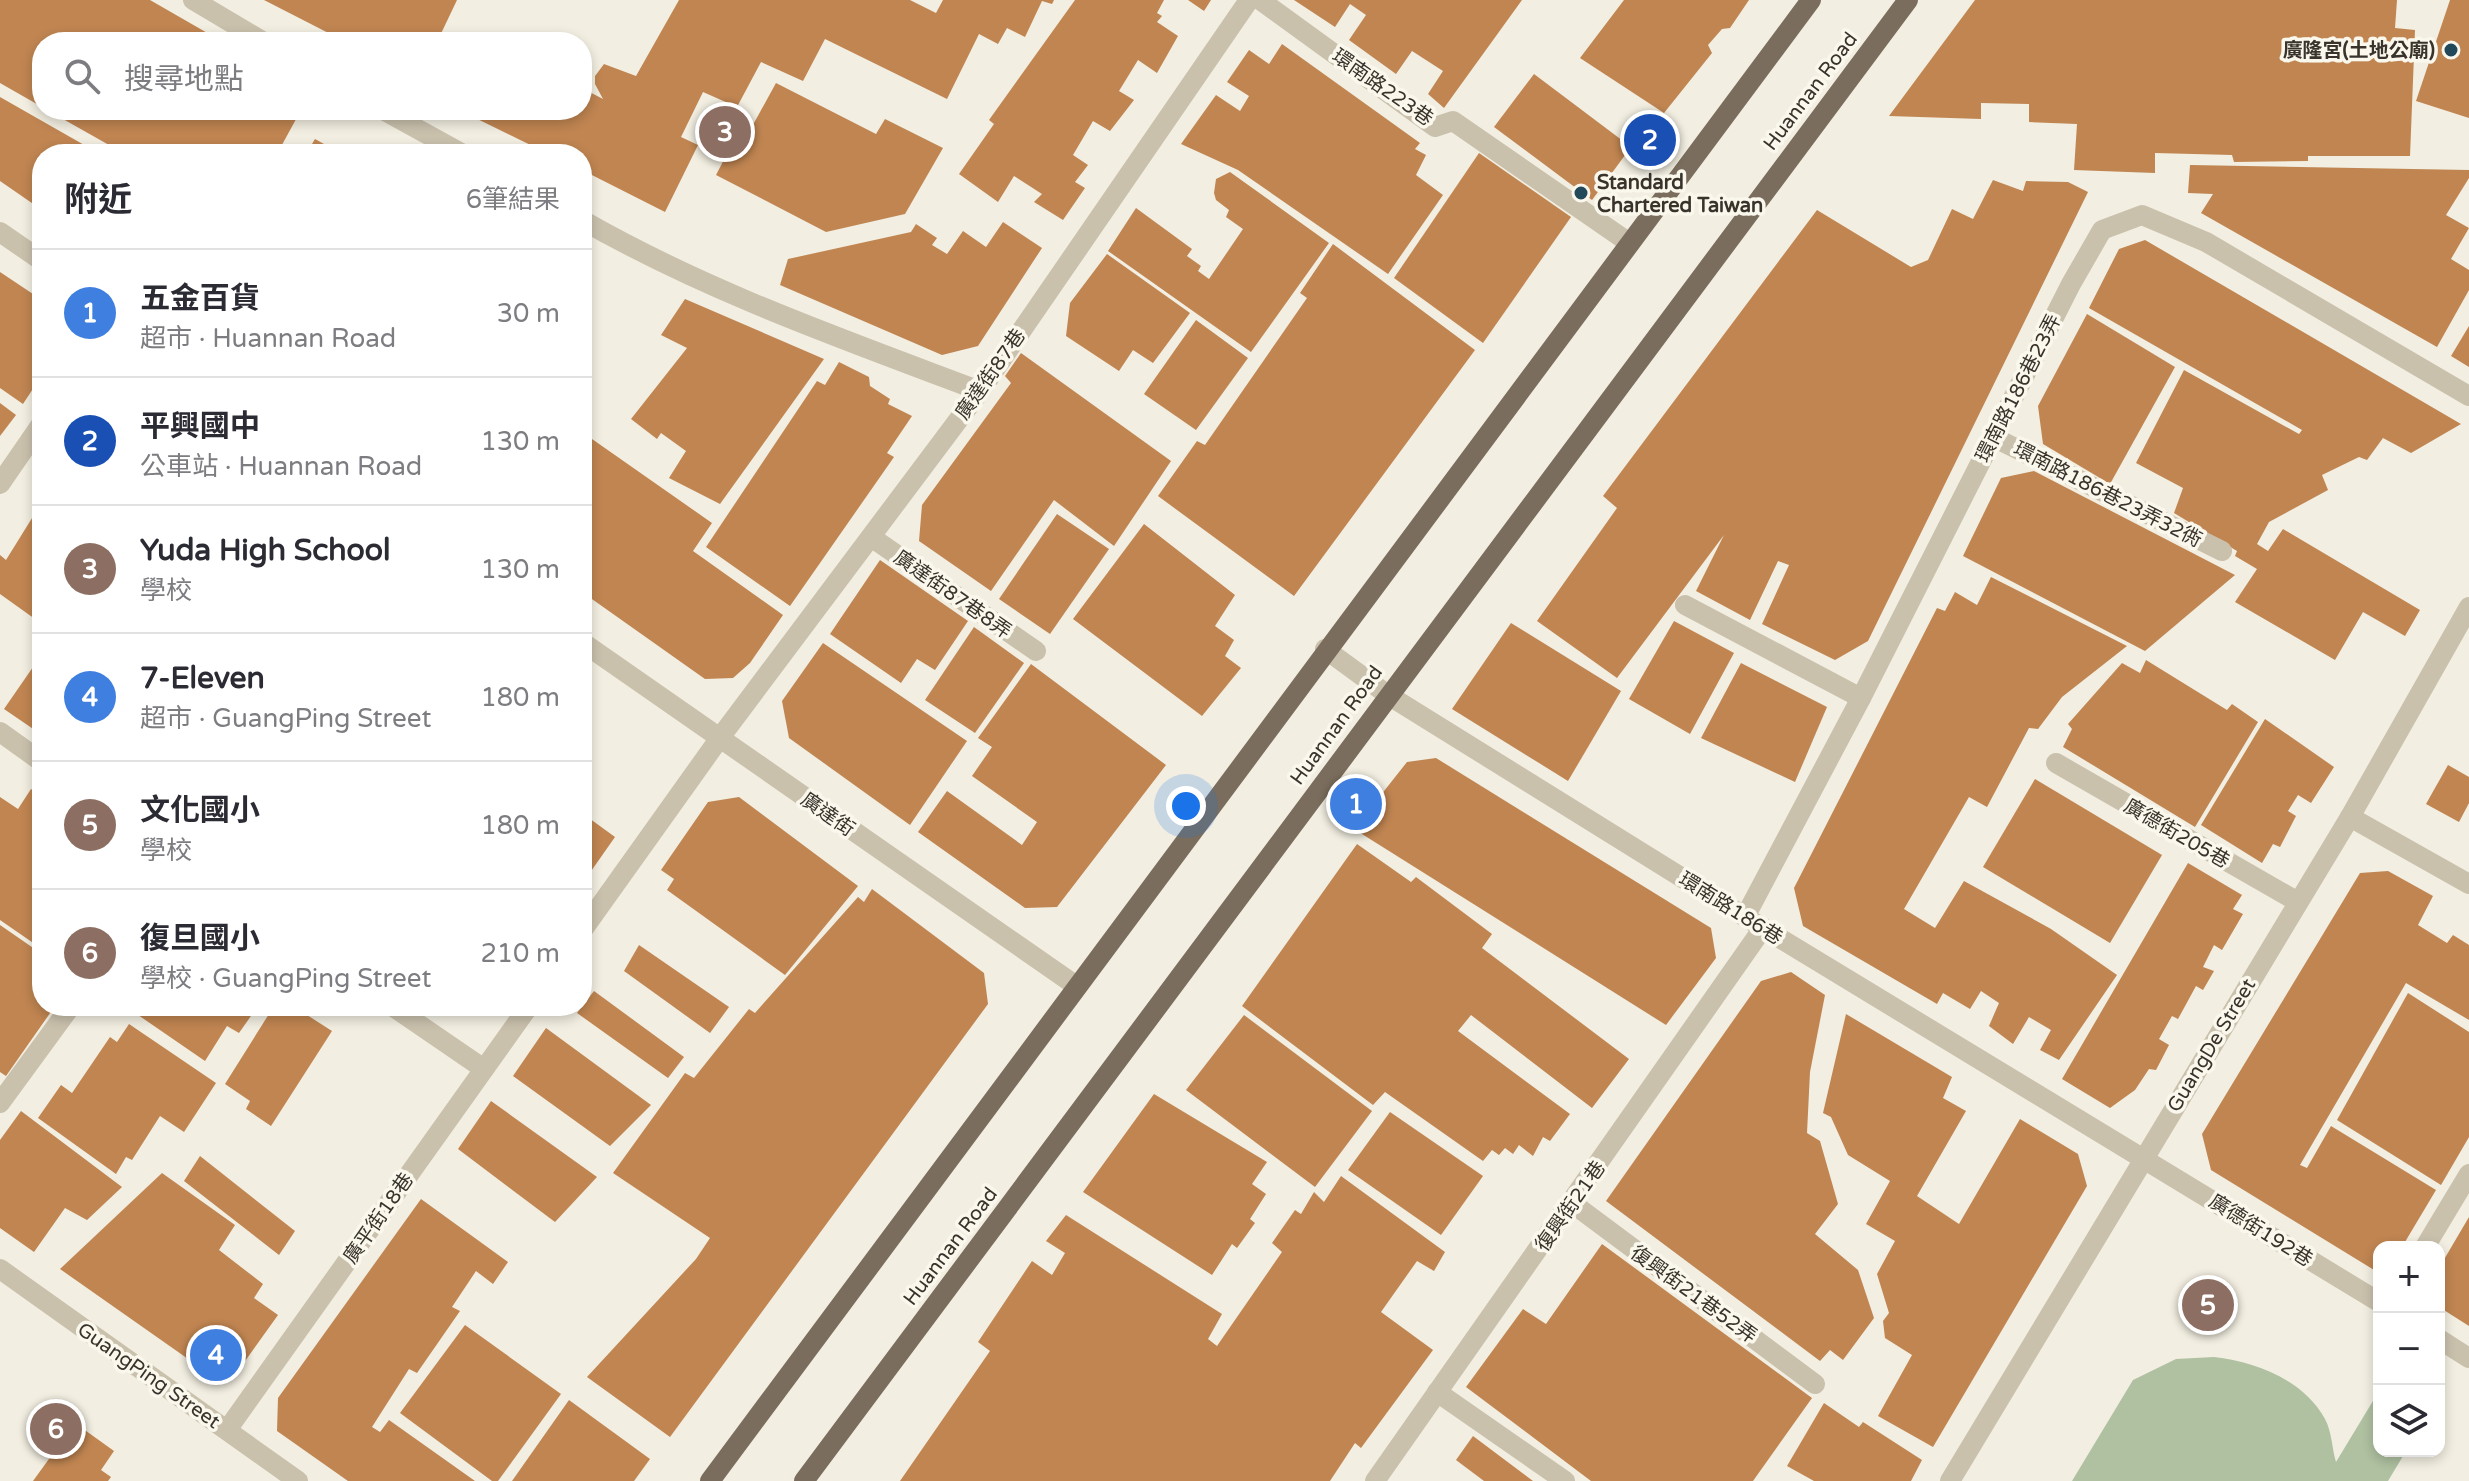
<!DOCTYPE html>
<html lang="zh-TW">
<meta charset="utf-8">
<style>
:root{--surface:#fff;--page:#f2f2f3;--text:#2b2b33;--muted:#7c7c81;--line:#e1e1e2;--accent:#2563eb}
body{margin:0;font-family:"Varela Round","Noto Sans TC",sans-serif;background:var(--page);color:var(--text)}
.controls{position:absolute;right:24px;bottom:24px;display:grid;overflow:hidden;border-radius:16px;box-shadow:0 4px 12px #0003}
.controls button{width:72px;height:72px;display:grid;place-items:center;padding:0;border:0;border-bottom:2px solid var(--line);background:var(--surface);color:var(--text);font:40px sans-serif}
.you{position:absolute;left:1186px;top:806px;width:28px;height:28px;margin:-20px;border:6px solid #fff;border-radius:50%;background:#1a73e8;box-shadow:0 0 0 12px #1a73e833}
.badge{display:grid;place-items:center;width:52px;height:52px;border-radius:50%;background:var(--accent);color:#fff;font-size:26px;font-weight:700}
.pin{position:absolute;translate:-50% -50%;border:4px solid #fff;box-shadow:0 2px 8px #0006}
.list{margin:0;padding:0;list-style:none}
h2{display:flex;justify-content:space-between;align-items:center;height:104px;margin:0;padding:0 32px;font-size:34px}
h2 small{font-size:26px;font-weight:400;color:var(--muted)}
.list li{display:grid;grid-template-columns:52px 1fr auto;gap:24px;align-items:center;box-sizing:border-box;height:128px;padding:0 32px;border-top:2px solid var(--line)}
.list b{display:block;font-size:30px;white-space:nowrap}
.list p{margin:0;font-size:26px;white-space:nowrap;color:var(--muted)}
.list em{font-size:26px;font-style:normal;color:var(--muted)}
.icon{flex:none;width:44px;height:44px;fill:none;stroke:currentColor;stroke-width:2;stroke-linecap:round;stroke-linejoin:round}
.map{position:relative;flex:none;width:2469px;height:1481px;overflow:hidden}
.search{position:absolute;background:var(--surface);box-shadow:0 4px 12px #0003;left:32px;top:32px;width:560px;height:88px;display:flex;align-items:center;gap:20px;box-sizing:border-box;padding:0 28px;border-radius:32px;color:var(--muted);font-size:30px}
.panel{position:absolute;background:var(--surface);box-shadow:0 4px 12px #0003;left:32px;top:144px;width:560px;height:872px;border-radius:32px}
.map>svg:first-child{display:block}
</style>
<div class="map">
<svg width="2469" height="1481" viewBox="0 0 2469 1481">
<rect width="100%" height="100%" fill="#f2eee1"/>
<path fill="#afc1a1" d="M2214,1357c42,5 90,23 111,62 7,13 7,30 11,43l43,-71v60h27l-18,30h-316l61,-101 43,-21z"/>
<g fill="#c08551">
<polygon points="0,0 150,0 223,42 42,42 42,107 0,83"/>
<polygon points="264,0 457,0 437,42 346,42"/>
<polygon points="679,0 910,0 936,13 943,0 1054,0 1052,4 1042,1 1025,37 1007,28 998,44 979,34 947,99 825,39 803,81 761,62 737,107 703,92 681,137 698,145 665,212 582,170 582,154 549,154 459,110 582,110 582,88 603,99 595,84 595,76 604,64 636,76"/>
<polygon points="1075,0 1164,0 1157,13 1162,16 1157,22 1178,36 1157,73 1138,60 1119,91 1134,100 1110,131 1093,121 1073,155 1088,165 1075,182 1085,188 1063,220 1034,202 1042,194 1014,176 998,202 959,174 994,124 989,120"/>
<polygon points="1188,0 1211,0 1204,11"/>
<polygon points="1294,0 1522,0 1444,108 1428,94 1443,71 1412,51 1396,74 1349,40 1366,15 1350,4 1335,27"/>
<polygon points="1624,0 1749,0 1730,28 1722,29 1708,45 1712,53 1664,113 1580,58"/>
<polygon points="1975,0 2397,0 2395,28 2415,30 2410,156 2308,156 2308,161 2234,162 2232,155 2155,153 2155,173 2074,170 2077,124 2029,122 2029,104 1981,103 1981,119 1889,116"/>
<polygon points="2450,0 2469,0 2469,118 2416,101"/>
<polygon points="1282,44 1420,143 1415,149 1426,155 1416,175 1443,195 1388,274 1238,170 1181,144 1216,95 1240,111 1249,96 1227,82 1249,50 1269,64"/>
<polygon points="1534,74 1631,147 1592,200 1494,127"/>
<polygon points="776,83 876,134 885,119 943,148 905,214 826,232 716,175 729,150 737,154"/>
<polygon points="0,97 100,154 42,154 42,210 0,181"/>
<polygon points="47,110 301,110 277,154 125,154"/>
<polygon points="315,139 342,154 306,154"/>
<polygon points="1479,153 1571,217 1483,343 1394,278"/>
<polygon points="2190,165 2469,170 2469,178 2446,215 2469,228 2451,259 2469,270 2469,290 2437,347 2201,213 2213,194 2188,193"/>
<polygon points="1230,172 1329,243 1251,352 1108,251 1136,208 1192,249 1187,256 1201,266 1198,271 1209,279 1243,229 1226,217 1229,210 1216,200 1214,193 1216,179"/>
<polygon points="1993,180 2023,191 2026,181 2068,182 2088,192 1868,641 1835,660 1762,624 1789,565 1778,561 1750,620 1696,591 1724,535 1617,678 1537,621 1617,508 1603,496 1817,210 1911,267 1928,260 1952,209 1973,219"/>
<polygon points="1003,222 1042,248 978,346 942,355 780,285 788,259 911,232 916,224 937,238 932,245 947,254 963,231 986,247"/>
<polygon points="2145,240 2461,424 2411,453 2383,438 2367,460 2359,457 2322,475 2328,490 2269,522 2257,544 2268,551 2283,529 2420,610 2405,636 2363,612 2335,660 2235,602 2257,569 2235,556 2237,551 2174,513 2183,488 2136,463 2184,370 2299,434 2302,430 2089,308 2119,249"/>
<polygon points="1333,244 1475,350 1294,596 1158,496 1197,441 1205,445 1307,298 1300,293"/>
<polygon points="1107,254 1190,313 1153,363 1133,350 1119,371 1066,336 1070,303"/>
<polygon points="0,272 42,300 42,375 23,404 0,388"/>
<polygon points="685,299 824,359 720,504 669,478 686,451 661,433 657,439 631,419 687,348 661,335"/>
<polygon points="2087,314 2175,367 2110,484 2043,444 2038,406"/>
<polygon points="1196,320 1248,358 1196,430 1144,394"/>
<polygon points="2469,326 2469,367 2451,356"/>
<polygon points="1021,353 1171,461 1114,546 1054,500 991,591 919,541 922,505 1011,383 1005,376"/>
<polygon points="839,362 869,377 870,386 890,399 888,404 912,416 887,453 894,457 790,606 706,547 817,381 825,385"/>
<polygon points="0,403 16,415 0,436"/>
<polygon points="582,432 712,523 693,551 783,615 750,663 733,678 705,679 582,592"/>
<polygon points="2034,471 2235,575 2145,651 1963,556 2001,478"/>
<polygon points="42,502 42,624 0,594 0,555 6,560"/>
<polygon points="1057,514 1109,549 1050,634 999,599"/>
<polygon points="1144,524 1235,595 1215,626 1234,640 1225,656 1241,668 1202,716 1073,619"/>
<polygon points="880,560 968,621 935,670 917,659 901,683 830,634"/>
<polygon points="1991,577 2127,646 2062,697 2038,729 2029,728 1987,807 1969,797 1904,909 1935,928 1964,881 2051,929 2117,975 2059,1060 2040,1050 2051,1030 2029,1017 2013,1044 1989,1026 1999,1003 1981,991 1970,1009 1943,993 1937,1004 1803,926 1794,888 1937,608 1945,611 1955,592 1977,605"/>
<polygon points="1674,621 1734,653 1690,734 1629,699"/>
<polygon points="1511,623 1621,691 1568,781 1452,709"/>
<polygon points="974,627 1024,663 975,733 925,700"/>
<polygon points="823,643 967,741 910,825 789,738 782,701"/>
<polygon points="42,654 42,735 4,709"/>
<polygon points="2146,660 2227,710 2232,704 2258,722 2195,827 2063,747 2072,729 2068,724 2122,663 2140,673"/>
<polygon points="1741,663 1827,707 1795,782 1701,738"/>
<polygon points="1031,664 1166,765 1057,907 1025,908 918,832 947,791 1022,845 1037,822 972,776 992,747 978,738"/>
<polygon points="2265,719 2334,767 2311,803 2298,795 2288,811 2296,816 2280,847 2273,844 2262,863 2201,825"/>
<polygon points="1436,758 1711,928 1716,958 1666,1025 1354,829 1407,762"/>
<polygon points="2448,765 2469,777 2469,803 2459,822 2426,804"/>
<polygon points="2035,779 2162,855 2110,943 1983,867"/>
<polygon points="31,789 42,796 42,949 0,920 0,797 18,809"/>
<polygon points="739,797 858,886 785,975 667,890 674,879 661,870 708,802"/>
<polygon points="582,813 615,837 582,884"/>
<polygon points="1357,844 1411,882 1416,877 1492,934 1482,948 1629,1059 1592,1108 1471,1015 1458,1031 1570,1114 1550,1141 1543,1137 1533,1156 1519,1145 1513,1154 1505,1148 1499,1155 1492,1150 1483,1161 1385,1092 1373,1105 1242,1006"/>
<polygon points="2188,863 2242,895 2233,909 2243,914 2222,950 2214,945 2203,967 2214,971 2203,990 2196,986 2178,1019 2172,1016 2159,1039 2169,1045 2156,1070 2149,1069 2135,1090 2110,1108 2062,1079"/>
<polygon points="2388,871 2433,896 2418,925 2447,943 2453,935 2469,945 2469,1020 2406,983 2300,1165 2307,1168 2331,1126 2436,1190 2402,1247 2379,1247 2379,1273 2211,1170 2202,1134 2360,873"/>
<polygon points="872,889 984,973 988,1004 670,1437 587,1377 696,1259 710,1238 613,1173 685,1073 694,1078 749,1009 755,1013 858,897 864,902"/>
<polygon points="0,925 42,954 42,1006 55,1006 6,1076 0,1072"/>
<polygon points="639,945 729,1007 710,1033 624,971"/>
<polygon points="1791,972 1825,995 1810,1072 1807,1133 1820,1141 1838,1204 1815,1234 1858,1270 1874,1318 1843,1360 1830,1350 1820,1361 1606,1201 1761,981"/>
<polygon points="594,991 684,1057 668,1078 577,1013"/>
<polygon points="2408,993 2469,1032 2469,1137 2441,1185 2337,1120"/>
<polygon points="125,1006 258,1006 239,1033 227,1026 205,1061"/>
<polygon points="274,1006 293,1006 332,1031 271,1126 246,1109 250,1101 225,1084"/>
<polygon points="1846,1014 1952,1077 1943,1098 1966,1111 1917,1196 1959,1224 2020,1119 2078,1154 2087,1186 1933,1447 1878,1416 1912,1355 1885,1338 1883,1321 1889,1313 1877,1274 1895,1241 1866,1224 1890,1181 1848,1155 1831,1117 1823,1113"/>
<polygon points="1244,1015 1372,1111 1315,1187 1186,1090"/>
<polygon points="129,1024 216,1083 184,1132 160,1116 132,1160 126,1157 116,1174 38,1118 61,1085 72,1093 110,1037 117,1042"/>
<polygon points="546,1028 651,1105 610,1146 513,1076"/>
<polygon points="1154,1094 1267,1162 1252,1184 1266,1194 1250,1219 1255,1223 1237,1248 1232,1244 1212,1275 1083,1192"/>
<polygon points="491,1101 597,1177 555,1222 458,1149"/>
<polygon points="21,1111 122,1187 87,1220 65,1208 34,1252 0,1228 0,1140"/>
<polygon points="1390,1112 1483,1176 1441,1235 1348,1170"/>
<polygon points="200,1156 295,1231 279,1255 184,1181"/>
<polygon points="162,1173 235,1225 219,1250 263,1284 254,1298 278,1315 238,1371 201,1345 191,1361 60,1269"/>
<polygon points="1341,1176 1445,1252 1434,1271 1417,1261 1381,1312 1433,1350 1361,1448 1355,1443 1330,1481 900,1481 990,1351 978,1342 1032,1261 1052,1275 1065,1253 1046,1241 1066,1215 1222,1314 1208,1339 1217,1346 1282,1252 1272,1243 1295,1210 1301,1214 1314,1192 1324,1202"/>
<polygon points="421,1199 508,1262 493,1284 476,1271 452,1307 460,1311 417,1373 409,1369 372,1427 380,1432 389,1420 475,1481 348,1481 277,1431 278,1398"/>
<polygon points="2469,1217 2469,1326 2439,1307 2439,1268"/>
<polygon points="1602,1244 1812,1398 1753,1481 1591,1481 1466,1387 1523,1309 1546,1324"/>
<polygon points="465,1325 561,1394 498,1481 492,1481 400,1413"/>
<polygon points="569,1400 650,1459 634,1481 512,1481"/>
<polygon points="1824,1403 1859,1427 1863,1422 1922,1460 1911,1481 1814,1481 1787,1466"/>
<polygon points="75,1423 114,1451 101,1470 111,1477 108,1481 33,1481"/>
<polygon points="1473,1436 1533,1481 1484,1481 1456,1460"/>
</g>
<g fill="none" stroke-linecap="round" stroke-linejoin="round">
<g stroke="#cac1ad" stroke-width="20">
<polyline points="193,0 264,42"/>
<polyline points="1260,0 1435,127 1453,121 1628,242"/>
<polyline points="383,110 463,154"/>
<path d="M582,220c126,72 263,120 398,171"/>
<polyline points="0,232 42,261"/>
<polyline points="1993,437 2222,551"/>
<polyline points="0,484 42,423"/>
<polyline points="871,537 1036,651"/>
<polyline points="1685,605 1861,698"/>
<polyline points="582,642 1075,985"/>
<polyline points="1325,649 1388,695 1763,928 2379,1302"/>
<polyline points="0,732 42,762"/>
<polyline points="2056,763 2298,902"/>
<polyline points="2350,817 2469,884"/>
<polyline points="1745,917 1861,698 2071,284 2102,230 2142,215 2206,242 2469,396"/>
<polyline points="582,931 719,739 980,391 1249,0"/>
<polyline points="392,1006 484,1069"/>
<polyline points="0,1103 71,1006"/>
<polyline points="1572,1203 1815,1384"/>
<polyline points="2425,1247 2469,1174"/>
<polyline points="0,1269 298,1481"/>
<polyline points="2439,1339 2469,1358"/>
<polyline points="1437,1392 1565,1481"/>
<polyline points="227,1430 529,1006"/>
<polyline points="1375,1481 1763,928"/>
<polyline points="1950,1481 2350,817 2469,607"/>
</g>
<g stroke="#7a6d5d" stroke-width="20">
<polyline points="710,1481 1811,0"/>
<polyline points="804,1481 1908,0"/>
</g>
</g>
<g fill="#224959" stroke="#faf7ed" stroke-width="3">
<circle cx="2451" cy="50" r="8"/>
<circle cx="1581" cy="193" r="8"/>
</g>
<g text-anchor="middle" stroke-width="7" stroke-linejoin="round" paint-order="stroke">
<g font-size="20" font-weight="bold" fill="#39332b" stroke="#faf7ed" text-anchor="end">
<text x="2435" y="57">廣隆宮(土地公廟)</text>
<text x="1597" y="189" text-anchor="start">Standard<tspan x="1597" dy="23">Chartered Taiwan</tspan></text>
</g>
<g font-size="20" fill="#39332b" stroke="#faf7ed">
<text transform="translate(1383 87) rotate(35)" y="7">環南路223巷</text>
<text transform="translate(1810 91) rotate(-53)" y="7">Huannan Road</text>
<text transform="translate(990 374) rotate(-55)" y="7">廣達街87巷</text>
<text transform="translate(2018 388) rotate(-63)" y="7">環南路186巷23弄</text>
<text transform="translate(2108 494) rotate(27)" y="7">環南路186巷23弄32衖</text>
<text transform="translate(953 594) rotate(35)" y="7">廣達街87巷8弄</text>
<text transform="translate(1336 725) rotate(-54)" y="7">Huannan Road</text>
<text transform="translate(828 814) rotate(35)" y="7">廣達街</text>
<text transform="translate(2177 833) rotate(30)" y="7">廣德街205巷</text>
<text transform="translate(1731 908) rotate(32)" y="7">環南路186巷</text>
<text transform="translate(2211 1045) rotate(-59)" y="7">GuangDe Street</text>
<text transform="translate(1570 1206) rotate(-55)" y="7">復興街21巷</text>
<text transform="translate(378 1218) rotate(-55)" y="7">廣平街18巷</text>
<text transform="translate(2261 1230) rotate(32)" y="7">廣德街192巷</text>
<text transform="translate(950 1246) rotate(-53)" y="7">Huannan Road</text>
<text transform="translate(1694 1294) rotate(36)" y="7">復興街21巷52弄</text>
<text transform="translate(149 1375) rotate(35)" y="7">GuangPing Street</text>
</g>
</g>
</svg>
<div class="controls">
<button>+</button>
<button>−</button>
<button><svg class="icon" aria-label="layers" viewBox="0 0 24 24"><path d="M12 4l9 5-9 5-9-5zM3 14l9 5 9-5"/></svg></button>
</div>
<div class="you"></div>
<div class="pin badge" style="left:1356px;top:804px;background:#3f7fe0">1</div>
<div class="pin badge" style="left:1650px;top:140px;background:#1a4fb4">2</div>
<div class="pin badge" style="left:725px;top:132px;background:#8d6e63">3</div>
<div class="pin badge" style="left:216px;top:1355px;background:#3f7fe0">4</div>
<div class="pin badge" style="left:2208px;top:1305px;background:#8d6e63">5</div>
<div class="pin badge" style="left:56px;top:1429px;background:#8d6e63">6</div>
<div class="search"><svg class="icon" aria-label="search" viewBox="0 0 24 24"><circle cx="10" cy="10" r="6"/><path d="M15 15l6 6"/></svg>搜尋地點</div>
<section class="panel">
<h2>附近<small>6筆結果</small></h2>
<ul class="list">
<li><span class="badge" style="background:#3f7fe0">1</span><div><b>五金百貨</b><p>超市 · Huannan Road</p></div><em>30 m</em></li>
<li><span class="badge" style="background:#1a4fb4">2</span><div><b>平興國中</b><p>公車站 · Huannan Road</p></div><em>130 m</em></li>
<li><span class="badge" style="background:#8d6e63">3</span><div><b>Yuda High School</b><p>學校</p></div><em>130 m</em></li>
<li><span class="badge" style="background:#3f7fe0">4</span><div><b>7-Eleven</b><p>超市 · GuangPing Street</p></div><em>180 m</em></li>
<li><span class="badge" style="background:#8d6e63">5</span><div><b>文化國小</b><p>學校</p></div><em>180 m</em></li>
<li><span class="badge" style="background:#8d6e63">6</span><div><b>復旦國小</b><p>學校 · GuangPing Street</p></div><em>210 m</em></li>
</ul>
</section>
</div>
